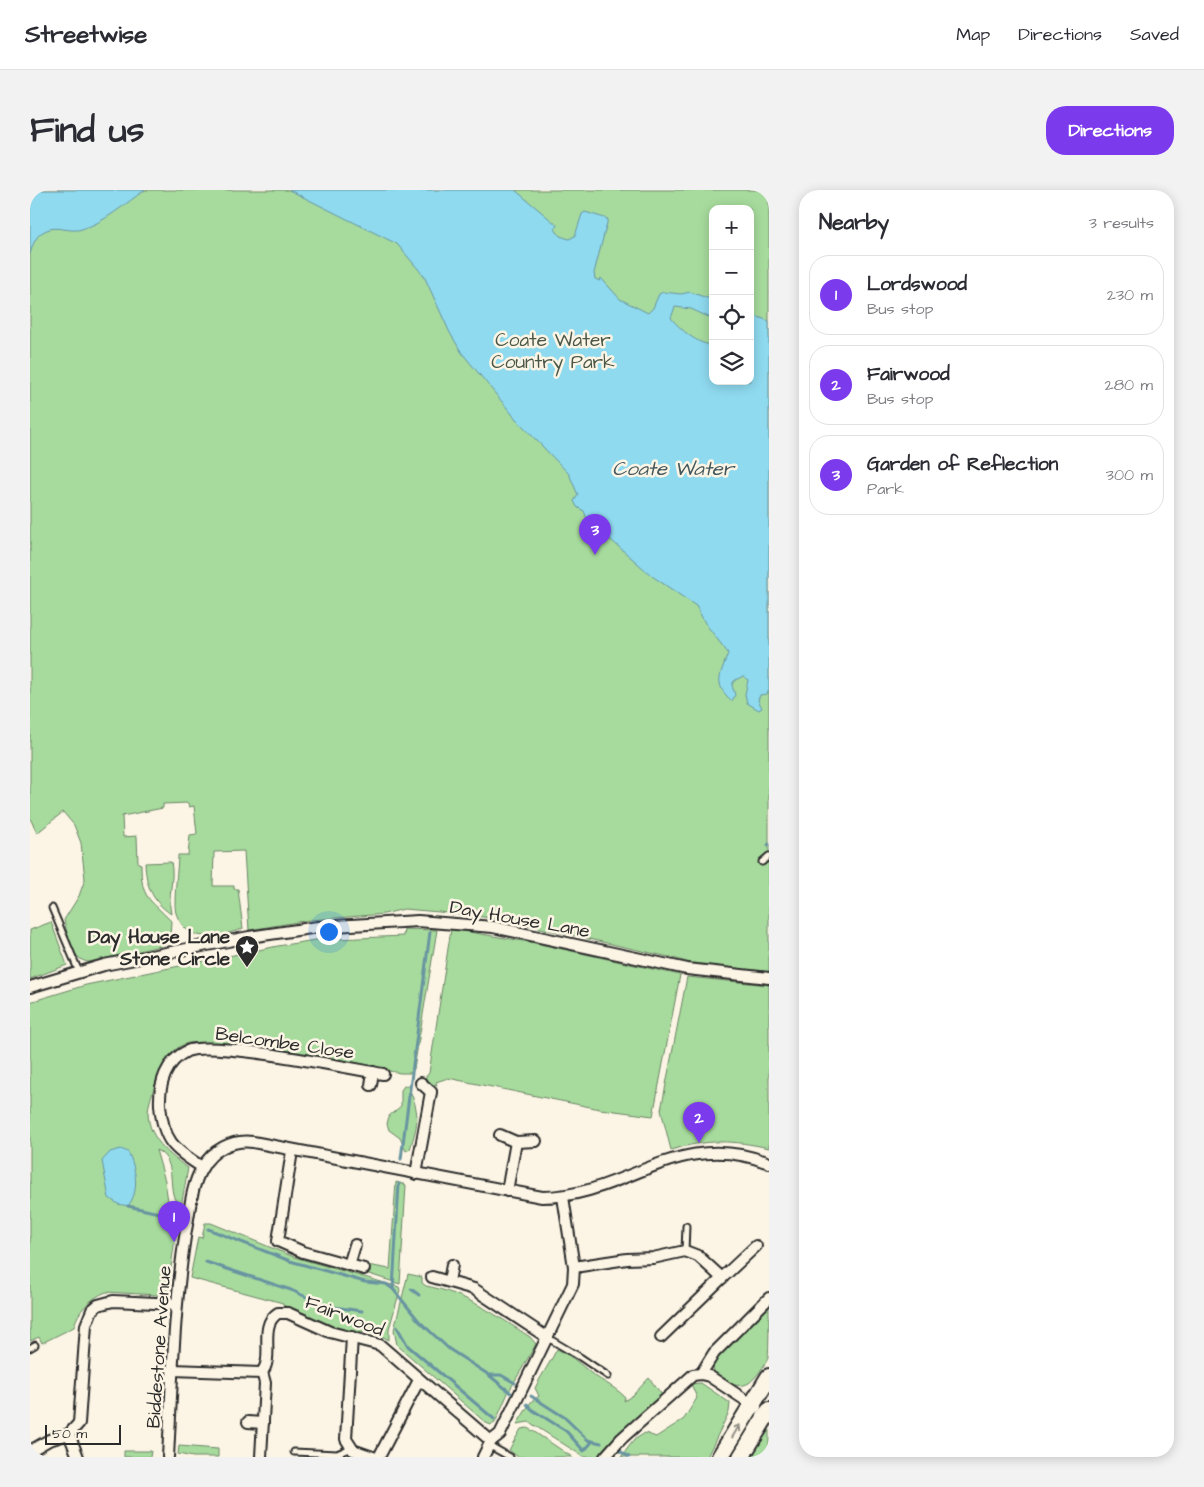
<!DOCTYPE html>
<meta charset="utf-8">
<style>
:root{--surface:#fff;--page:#f2f2f3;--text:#2b2b33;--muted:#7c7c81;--line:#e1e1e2;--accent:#7c3aed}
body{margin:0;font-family:"Architects Daughter",sans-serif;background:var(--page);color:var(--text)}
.controls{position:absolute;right:15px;top:15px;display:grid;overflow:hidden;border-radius:10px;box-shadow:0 2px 12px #0003}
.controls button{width:45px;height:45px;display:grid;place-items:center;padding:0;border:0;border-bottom:1px solid var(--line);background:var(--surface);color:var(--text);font:25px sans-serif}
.scale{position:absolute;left:15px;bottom:12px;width:76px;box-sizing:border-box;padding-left:5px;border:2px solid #2b2b2b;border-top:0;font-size:14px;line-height:18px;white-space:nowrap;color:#2b2b2b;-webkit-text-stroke:4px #fcf5e5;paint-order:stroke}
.you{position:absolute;left:298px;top:741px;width:18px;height:18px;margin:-12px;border:4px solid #fff;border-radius:50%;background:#1a73e8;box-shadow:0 0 0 8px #1a73e833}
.badge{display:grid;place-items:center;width:32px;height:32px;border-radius:50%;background:var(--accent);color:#fff;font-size:16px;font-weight:700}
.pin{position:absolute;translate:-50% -41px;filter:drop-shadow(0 1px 2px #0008)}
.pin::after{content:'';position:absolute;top:26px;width:18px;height:15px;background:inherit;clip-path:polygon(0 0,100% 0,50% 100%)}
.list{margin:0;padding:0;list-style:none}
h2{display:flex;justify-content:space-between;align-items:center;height:65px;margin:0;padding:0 20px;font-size:21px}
h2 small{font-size:16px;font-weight:400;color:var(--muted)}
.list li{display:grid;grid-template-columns:32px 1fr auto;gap:15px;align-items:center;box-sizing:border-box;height:80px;margin:0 10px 10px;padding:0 10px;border:1px solid var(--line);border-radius:20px}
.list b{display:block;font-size:19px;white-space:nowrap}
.list p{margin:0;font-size:16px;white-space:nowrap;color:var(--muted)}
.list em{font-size:16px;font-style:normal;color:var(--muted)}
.icon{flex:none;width:28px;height:28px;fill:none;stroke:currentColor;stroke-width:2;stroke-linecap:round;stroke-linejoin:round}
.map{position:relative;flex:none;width:739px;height:1267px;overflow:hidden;border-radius:20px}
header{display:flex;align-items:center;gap:30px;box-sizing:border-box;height:70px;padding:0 25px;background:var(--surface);border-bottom:1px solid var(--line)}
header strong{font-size:24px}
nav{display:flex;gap:28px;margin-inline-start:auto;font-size:18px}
.intro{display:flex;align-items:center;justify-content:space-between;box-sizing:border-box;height:120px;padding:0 30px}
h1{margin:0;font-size:35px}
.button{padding:12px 22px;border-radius:20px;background:var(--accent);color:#fff;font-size:18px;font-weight:700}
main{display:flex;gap:30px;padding:0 30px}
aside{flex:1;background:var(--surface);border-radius:20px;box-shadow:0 2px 12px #0003}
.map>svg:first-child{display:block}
</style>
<header>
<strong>Streetwise</strong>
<nav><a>Map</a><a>Directions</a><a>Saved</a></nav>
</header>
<div class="intro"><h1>Find us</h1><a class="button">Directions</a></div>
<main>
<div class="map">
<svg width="739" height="1267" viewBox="0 0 739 1267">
<rect width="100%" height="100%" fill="#fcf5e5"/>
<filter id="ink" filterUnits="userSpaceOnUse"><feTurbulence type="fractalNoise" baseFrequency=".02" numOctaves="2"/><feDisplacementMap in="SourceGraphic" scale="10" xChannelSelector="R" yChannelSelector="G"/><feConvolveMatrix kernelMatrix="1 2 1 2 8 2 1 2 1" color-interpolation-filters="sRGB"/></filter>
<g filter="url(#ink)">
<g fill="#a7db9d" stroke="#698364" fill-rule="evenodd">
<path d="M0,0h739v784l-53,-4 -47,-13 -169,-38 -61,-7 -35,-3 -20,5 -74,6 -61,10 -5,-79 -30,1 -1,34h21v3h4l5,40c-24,7 -56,17 -67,-16 -3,-9 2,-46 2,-58h10l2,-20 7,-1 -3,-28 -5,1 -1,-4 -25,1v4l-41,8 1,21 14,-1 1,27 3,1c0,35 8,34 30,57l-1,17 -5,7 -76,17c-18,-1 -21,-27 -25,-42l15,-24 6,-17 -4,-36 -7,-18 -11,-13 -26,21 -7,-15zM683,19h37v172h-37z"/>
<path d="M141,672c4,18 -4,34 0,52 -19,-13 -25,-28 -26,-51z"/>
<polygon points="21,732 37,775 0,789 0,740"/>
<path d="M374,739l33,1 -23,139 -3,4h-11c-32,-6 -196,-38 -215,-29 -22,9 -29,37 -35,57 -9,30 16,52 38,67l-7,39c-18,-13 0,-46 -25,-57l9,31 3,20 11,10 -11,77 -3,4 -7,3 -52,-3c-15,6 -29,19 -32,35l-32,16 -3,-6 -9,4v-339l56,-17 192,-39 37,-6 88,-4z"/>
<polygon points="421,739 505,753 650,785 623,926 570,919 418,888 406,892 407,895 399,894 393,890 399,883"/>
<path d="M657,787l82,8v163c-36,-8 -62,-9 -98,2l-10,-40z"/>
<path d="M374,896h4c12,27 11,35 2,63l-4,2 -6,-13 -11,-8 -2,-6 2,-8 12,-10v-16z"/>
<polygon points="366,992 376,995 370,1094 336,1083 337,1075 360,1079"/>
<polygon points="175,1033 181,1033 264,1067 369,1097 370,1100 359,1139 359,1150 338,1139 332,1143 299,1136 253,1115 253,1113 160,1088 168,1047 172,1048"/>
<path d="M378,1084l14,3v6l4,3c39,7 70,29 104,51l6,7 -28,49 -13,30 -4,2 -5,-2 -89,-78 -3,-15z"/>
<path d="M739,1117c0,12 0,41 -1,51 -3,7 -12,20 -19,25 -13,8 -41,-5 -35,-21z"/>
<path d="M527,1159c12,6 20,12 29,20 12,11 27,16 39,28l-1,4 9,-6 16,-17 14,18 -67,61h-12l-55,-35 -12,2 14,-22 8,-6 -4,-8c7,-14 15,-25 22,-39z"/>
<polygon points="671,1193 700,1213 699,1222 677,1267 591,1267 604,1250 615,1243 626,1247 654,1229 667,1208 661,1194"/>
<polygon points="497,1238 503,1241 542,1267 488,1267 479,1260 491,1239"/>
<polygon points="739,1238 739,1267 721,1267"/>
<polygon points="149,1256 188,1259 188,1267 163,1267 148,1264"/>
<polygon points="94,1261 121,1261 120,1267 94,1267"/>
</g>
<g fill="#8fdaef" stroke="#6794a1">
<path d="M0,0h115c-19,13 -41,33 -63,39 -12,4 -25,-4 -35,1 -11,4 -14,14 -17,24z"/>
<path d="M259,0h226l42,35 -2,4 5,7 9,3 6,-3 7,-22 3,-2 23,7 -14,54 1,6 5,2 1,-3 19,21 28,14 5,-5 6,-14 4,-2 18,2 9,-2 23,8v19l-22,-10 -16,-2 -4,11c9,11 27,27 42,27v36h37v-67l19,7v369l-2,4 -7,1 -2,5 4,8 -3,2 -12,-7 -2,-9 3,-14 -5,-4 -9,5 -2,4 3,10 -3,6c-20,-17 -11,-27 -4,-48l-23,-30 -9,-17 -44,-30 -65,-57 -3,-8 -7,-4 -3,-6 4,-6 -9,-21 -53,-55 -54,-66 -12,-20 -26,-57 -27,-32z"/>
<path d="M91,959l7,3c8,16 12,39 0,54l-10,-2 -9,-6 -7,-37 8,-9z"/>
</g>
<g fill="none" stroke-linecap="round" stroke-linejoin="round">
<g stroke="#6794a1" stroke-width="3">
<polyline points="738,655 739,654"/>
<polyline points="371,969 400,742"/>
<polyline points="98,1016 142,1026"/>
<polyline points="178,1039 260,1071 335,1092 356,1094 363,1099 389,1131 419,1159 459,1185 471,1185 485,1193"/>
<polyline points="176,1072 261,1100 296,1116 332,1121"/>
<polyline points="363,1099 369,994"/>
<polyline points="381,1099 389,1105"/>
<polyline points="367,1137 378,1156 464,1229"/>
<polyline points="460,1186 481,1203"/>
<polyline points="501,1206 534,1227 558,1250 571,1253"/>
<polyline points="497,1214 501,1219 536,1241 554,1261 562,1252"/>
<polyline points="590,1261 599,1267"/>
</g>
<g stroke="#2b2b2b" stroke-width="9">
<g id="service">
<polyline points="732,672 739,666"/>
<polyline points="22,718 49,782"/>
<polyline points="655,1061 656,1036"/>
<polyline points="518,1148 550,1167 578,1186"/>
<polyline points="0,1158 5,1155"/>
<polyline points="460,1256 480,1267"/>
<polyline points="264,1262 307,1264 321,1258"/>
</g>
</g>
<g stroke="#2b2b2b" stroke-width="14">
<g id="minor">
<polyline points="0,797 74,775 219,747 288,737 388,731 463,737 657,779 739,788"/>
<polyline points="391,893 401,902"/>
<polyline points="341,895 343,882"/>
<polyline points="470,945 486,952 506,951"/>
<polyline points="262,961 248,1051 273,1062 334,1079"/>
<path d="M172,977c-29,-18 -39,-27 -42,-62 -1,-21 6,-44 27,-54 26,-11 162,17 196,23"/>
<polyline points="386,984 401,902"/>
<polyline points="477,1001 486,952"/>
<polyline points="319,1075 325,1055"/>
<polyline points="544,1077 597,1069 623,1068 655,1061 668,1066 692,1088 631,1147"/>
<polyline points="402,1087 444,1099 518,1148"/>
<polyline points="692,1088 726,1056"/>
<polyline points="419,1091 422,1075"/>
<polyline points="322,1147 316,1249 323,1260 343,1267"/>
<path d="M142,1180l89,3c15,-15 -4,-47 17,-60h10l42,19 50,13 111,96 9,-7 73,-150 1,-17 -11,-70"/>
<polyline points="671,1184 684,1163 739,1108"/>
<polyline points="218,1232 233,1233"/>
<polyline points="39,1244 48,1267"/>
<polyline points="0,1261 19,1250 39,1244 49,1233 56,1135 62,1120 68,1115 83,1111 146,1114"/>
<path d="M138,1267c4,-76 6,-151 18,-227 4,-19 5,-44 16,-62 10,-18 30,-29 51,-26l289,55c83,0 135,-70 227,-34"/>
<polyline points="231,1267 235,1193 232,1182"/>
<polyline points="349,1267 389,1190"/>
<polyline points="453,1267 461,1251"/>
<polyline points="575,1267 591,1249 663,1185 671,1184 679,1186 726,1217"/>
</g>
</g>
<g stroke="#2b2b2b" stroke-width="20">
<g id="primary">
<polyline points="690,1267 739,1187"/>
<polyline points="711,1267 739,1221"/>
</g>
</g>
<use href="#service" stroke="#fcf5e5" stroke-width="5"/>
<use href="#minor" stroke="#fcf5e5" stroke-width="10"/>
<use href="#primary" stroke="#fcf5e5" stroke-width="16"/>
</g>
<defs><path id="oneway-shaft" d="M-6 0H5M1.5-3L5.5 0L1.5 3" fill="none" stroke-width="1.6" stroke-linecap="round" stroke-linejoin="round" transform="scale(1.25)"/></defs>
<use stroke="#949088" href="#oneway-shaft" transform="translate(706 1241) rotate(-59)"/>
</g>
<defs>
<g id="sight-pin" transform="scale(1.25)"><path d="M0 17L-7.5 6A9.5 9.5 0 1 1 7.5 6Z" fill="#2b2b2b" stroke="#fcf5e5"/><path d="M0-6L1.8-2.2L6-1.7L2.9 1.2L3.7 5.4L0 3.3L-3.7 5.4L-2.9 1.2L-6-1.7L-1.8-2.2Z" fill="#fff"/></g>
</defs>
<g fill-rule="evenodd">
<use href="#sight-pin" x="217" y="757"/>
</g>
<g text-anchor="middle" stroke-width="5" stroke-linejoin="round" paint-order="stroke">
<g font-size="19" fill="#4a5748" stroke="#fcf5e5">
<text x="523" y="156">Coate Water<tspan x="523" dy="22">Country Park</tspan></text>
</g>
<g font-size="19" fill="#2b2b2b" stroke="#fcf5e5">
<text transform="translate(490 728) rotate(10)" y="7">Day House Lane</text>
<text transform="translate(255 852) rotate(8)" y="7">Belcombe Close</text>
<text transform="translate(315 1125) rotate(21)" y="7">Fairwood</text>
<text transform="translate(128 1157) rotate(-86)" y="7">Biddestone Avenue</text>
</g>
<g font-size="19" font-weight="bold" fill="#2b2b2b" stroke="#fcf5e5" text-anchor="end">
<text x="200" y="753">Day House Lane<tspan x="200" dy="22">Stone Circle</tspan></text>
</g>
<g font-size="20" font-style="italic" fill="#44575c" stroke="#fcf5e5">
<text x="643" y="285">Coate Water</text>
</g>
</g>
</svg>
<div class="controls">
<button>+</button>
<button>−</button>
<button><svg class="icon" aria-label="locate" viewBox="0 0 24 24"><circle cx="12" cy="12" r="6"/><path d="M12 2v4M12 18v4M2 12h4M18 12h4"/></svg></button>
<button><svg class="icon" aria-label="layers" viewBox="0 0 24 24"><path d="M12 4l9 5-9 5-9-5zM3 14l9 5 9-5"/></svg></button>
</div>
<div class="scale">50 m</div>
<div class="you"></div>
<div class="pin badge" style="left:144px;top:1052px">1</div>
<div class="pin badge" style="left:669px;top:953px">2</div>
<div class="pin badge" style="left:565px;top:365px">3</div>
</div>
<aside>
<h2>Nearby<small>3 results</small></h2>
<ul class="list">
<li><span class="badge">1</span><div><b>Lordswood</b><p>Bus stop</p></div><em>230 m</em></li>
<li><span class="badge">2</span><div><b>Fairwood</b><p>Bus stop</p></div><em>280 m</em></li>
<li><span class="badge">3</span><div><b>Garden of Reflection</b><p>Park</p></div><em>300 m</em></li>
</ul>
</aside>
</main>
